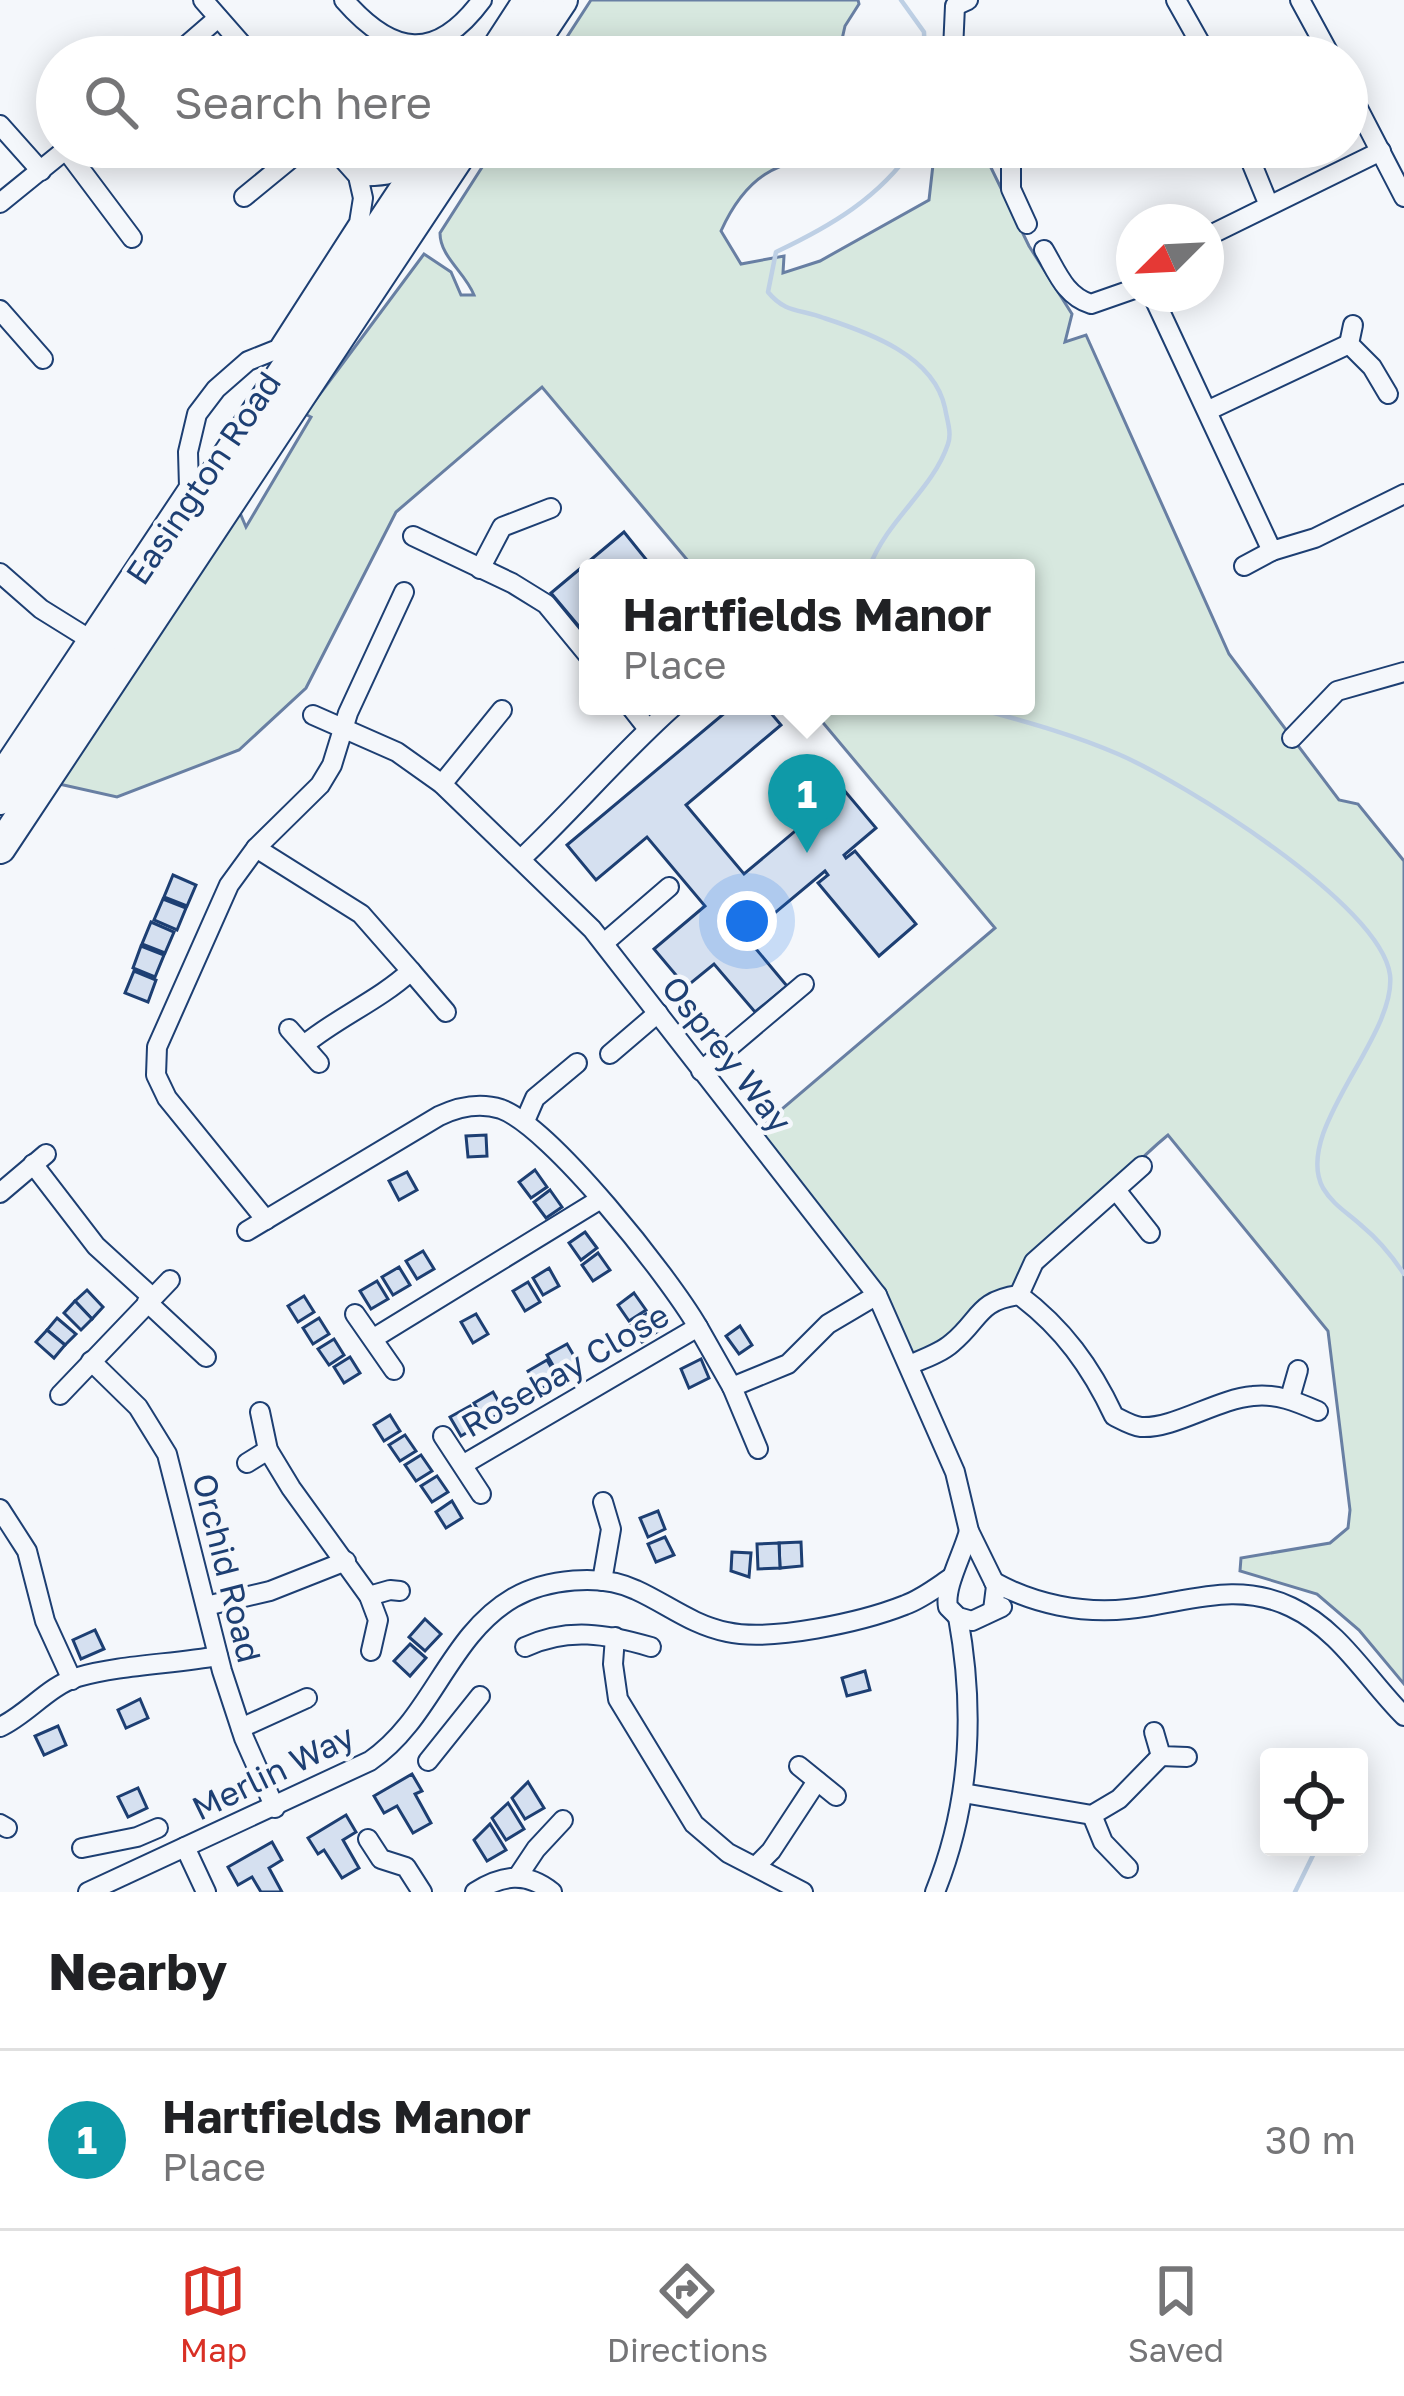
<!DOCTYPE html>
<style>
:root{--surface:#fff;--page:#f6f6f6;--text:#202124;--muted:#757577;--line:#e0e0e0;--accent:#d93025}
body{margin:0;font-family:"Golos Text",sans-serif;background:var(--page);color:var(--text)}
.controls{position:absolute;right:36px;bottom:36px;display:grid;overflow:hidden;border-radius:12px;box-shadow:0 6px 30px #0003}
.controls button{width:108px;height:108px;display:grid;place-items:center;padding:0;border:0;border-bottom:3px solid var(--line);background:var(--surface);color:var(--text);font:60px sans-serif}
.compass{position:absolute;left:1116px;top:204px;width:108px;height:108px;border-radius:50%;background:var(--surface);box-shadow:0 6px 30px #0003;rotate:246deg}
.you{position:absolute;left:747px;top:921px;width:42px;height:42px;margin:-30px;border:9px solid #fff;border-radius:50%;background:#1a73e8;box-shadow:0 0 0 18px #1a73e833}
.badge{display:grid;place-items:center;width:78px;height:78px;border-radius:50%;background:var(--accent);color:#fff;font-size:39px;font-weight:700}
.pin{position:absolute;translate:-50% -99px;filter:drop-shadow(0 3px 6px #0008)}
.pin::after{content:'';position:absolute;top:63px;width:42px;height:36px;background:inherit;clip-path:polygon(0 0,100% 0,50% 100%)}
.popup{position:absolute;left:579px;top:559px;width:456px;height:156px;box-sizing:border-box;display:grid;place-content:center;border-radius:12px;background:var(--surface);filter:drop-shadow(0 3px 9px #0005);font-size:39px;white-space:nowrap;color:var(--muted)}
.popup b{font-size:45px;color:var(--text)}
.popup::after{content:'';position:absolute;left:50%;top:100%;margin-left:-24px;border:24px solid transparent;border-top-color:var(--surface)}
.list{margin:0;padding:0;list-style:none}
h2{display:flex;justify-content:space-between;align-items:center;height:156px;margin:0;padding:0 48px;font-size:51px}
h2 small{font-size:39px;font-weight:400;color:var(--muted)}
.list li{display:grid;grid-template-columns:78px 1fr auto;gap:36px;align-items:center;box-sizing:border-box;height:180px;padding:0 48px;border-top:3px solid var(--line)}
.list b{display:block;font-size:45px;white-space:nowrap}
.list p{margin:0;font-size:39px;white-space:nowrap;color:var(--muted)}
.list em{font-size:39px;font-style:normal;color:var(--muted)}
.icon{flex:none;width:66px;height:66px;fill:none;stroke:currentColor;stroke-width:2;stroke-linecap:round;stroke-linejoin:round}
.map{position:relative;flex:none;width:1404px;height:1892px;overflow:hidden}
.search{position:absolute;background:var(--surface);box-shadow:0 6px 30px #0003;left:36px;right:36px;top:36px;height:132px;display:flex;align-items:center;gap:30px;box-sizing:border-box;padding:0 42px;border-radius:66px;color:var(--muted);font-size:45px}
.sheet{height:336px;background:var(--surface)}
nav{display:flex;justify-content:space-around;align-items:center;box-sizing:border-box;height:168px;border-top:3px solid var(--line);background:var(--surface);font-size:33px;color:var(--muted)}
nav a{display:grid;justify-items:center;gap:6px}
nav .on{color:var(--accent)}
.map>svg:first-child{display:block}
</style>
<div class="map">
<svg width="1404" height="1892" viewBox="0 0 1404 1892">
<rect width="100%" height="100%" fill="#f4f7fb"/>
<g fill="#d7e8df" stroke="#687fa3" stroke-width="3">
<polygon points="591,0 858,0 859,4 845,26 838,57 554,57"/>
<path d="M495,147h334l5,10c-58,1 -89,21 -113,74l20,33 43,-8 -1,17 37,-12 109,-61 6,-53h46l48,99 43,68 -7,28 21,-7 143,319 110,146 19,4 46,57v823l-45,-54 -42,-36 -77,-23 1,-13 89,-15 18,-15 2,-18 -22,-179 -160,-196c-56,46 -97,107 -149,156 -32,30 -72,52 -111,69l-27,-67 -126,-161 240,-204 -186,-222h217v-138h-332l-152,-181 -146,125 -90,176 -67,62 -122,47 -58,-13 181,-271 6,14 65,-110 -6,-3 119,-160 27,18 10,23h13c-9,-23 -34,-38 -34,-62z"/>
</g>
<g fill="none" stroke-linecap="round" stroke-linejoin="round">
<g stroke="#bed0e5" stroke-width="4.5">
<polyline points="901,0 924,32 925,57"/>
<path d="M869,568c19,-50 63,-77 79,-124 4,-11 -1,-24 -3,-36 -11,-52 -75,-75 -121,-90 -24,-9 -39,-5 -56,-26l8,-40c55,-26 103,-54 138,-105"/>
<path d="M969,706c50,14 101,27 149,48 63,27 263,150 272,221 7,61 -98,156 -67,213 10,17 25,25 39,38 17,14 30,30 42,48"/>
<polyline points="1295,1892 1317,1847"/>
</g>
</g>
<g fill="#d5e0f0" stroke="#1d3f73" stroke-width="3">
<polygon points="624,532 653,568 588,568 588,625 582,630 551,593"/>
<polygon points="733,706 765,706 781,725 686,805 744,874 844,790 876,828 844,855 846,858 855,851 916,924 879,956 818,883 828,875 825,871 746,937 787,986 755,1012 714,964 686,987 654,949 705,906 647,837 596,880 567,845"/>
<polygon points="173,875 196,885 187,906 164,897"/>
<polygon points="163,899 186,908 177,930 154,920"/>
<polygon points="151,922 174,932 165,953 142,944"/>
<polygon points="141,946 164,955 155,977 133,968"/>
<polygon points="134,971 156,980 148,1002 125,993"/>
<polygon points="486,1135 487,1156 468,1157 466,1136"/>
<polygon points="535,1170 547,1187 531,1198 519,1182"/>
<polygon points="407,1172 417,1190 399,1200 389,1181"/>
<polygon points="550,1190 562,1207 546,1218 534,1202"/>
<polygon points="585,1232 597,1248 581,1260 569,1243"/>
<polygon points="423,1251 434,1269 417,1279 406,1261"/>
<polygon points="598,1253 610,1270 593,1281 582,1265"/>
<polygon points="399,1267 410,1285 393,1295 382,1277"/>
<polygon points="549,1268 559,1286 543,1295 533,1278"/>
<polygon points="377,1281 388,1299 371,1309 360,1291"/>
<polygon points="528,1282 540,1302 525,1311 513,1291"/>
<polygon points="87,1290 103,1307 92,1319 75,1301"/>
<polygon points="634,1293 646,1310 629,1321 618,1305"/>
<polygon points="304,1296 314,1312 298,1322 288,1306"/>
<polygon points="75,1301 92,1319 81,1330 64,1313"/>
<polygon points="476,1314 488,1334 473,1343 461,1322"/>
<polygon points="646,1314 658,1331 642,1342 630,1326"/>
<polygon points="57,1318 76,1334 65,1345 47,1330"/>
<polygon points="319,1318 329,1334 313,1344 303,1328"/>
<polygon points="740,1326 752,1345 739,1354 726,1336"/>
<polygon points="47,1330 65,1345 54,1358 36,1342"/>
<polygon points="334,1339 344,1355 329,1365 318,1349"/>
<polygon points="567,1344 578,1363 558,1374 547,1355"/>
<polygon points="350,1357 360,1373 344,1383 334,1367"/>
<polygon points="701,1359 709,1378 689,1388 681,1369"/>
<polygon points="547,1360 558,1379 539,1390 528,1371"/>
<polygon points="493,1392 504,1411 485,1422 474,1403"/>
<polygon points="470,1406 480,1425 461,1436 450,1417"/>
<polygon points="390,1415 400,1431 384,1441 374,1425"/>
<polygon points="405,1435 416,1451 400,1461 389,1445"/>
<polygon points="421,1455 432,1471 416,1481 405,1465"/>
<polygon points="437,1476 448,1492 432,1502 421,1486"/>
<polygon points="452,1501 462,1518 446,1528 436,1512"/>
<polygon points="658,1511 665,1529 648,1537 640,1518"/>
<polygon points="665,1537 674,1555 656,1562 648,1544"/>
<polygon points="801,1542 802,1566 780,1568 779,1543"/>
<polygon points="779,1543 780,1568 758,1569 757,1544"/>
<polygon points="732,1552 751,1553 749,1577 731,1571"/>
<polygon points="425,1619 441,1634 425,1651 409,1637"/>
<polygon points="95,1630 104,1649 81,1659 73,1640"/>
<polygon points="410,1644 426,1658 410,1676 394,1661"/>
<polygon points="865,1671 870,1690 847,1696 842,1678"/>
<polygon points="140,1699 148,1718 126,1728 118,1710"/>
<polygon points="58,1726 66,1745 44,1755 35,1736"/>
<polygon points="412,1774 422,1791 415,1794 431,1823 413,1833 397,1806 384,1813 374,1796"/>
<polygon points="528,1782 544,1808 525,1819 512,1798"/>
<polygon points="138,1788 147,1808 128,1817 118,1797"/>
<polygon points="508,1803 524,1829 506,1840 492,1818"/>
<polygon points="346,1815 356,1832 343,1840 359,1868 342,1878 324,1850 318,1854 308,1838"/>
<polygon points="490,1824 506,1850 487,1861 474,1840"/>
<polygon points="272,1842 282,1860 269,1868 282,1892 261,1892 252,1877 238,1885 228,1867"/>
</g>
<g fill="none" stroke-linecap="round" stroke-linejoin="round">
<g stroke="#1d3f73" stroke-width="22">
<g id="minor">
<polyline points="203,0 253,57"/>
<path d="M344,0c49,56 92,62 138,0"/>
<polyline points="1176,0 1208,57"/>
<polyline points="1300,0 1331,57"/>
<polyline points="173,57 218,18"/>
<polyline points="956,57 953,50 955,6 968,0"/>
<polyline points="1347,87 1404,197"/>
<polyline points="0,125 41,171"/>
<polyline points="1011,147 1011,189 1027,224"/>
<polyline points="1245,147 1268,203"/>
<polyline points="66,150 132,238"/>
<path d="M358,176c27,1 40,0 57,-23"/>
<polyline points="244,197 305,147"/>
<polyline points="0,203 69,147"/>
<polyline points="1206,237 1381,151"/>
<path d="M1044,250c13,22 21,46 47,54l43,-15"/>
<polyline points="1152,294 1272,551 1315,538 1404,494"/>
<polyline points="0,310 43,359"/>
<polyline points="1353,325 1349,344 1372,367 1388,394"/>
<polyline points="1209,410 1349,344"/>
<polyline points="413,536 512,583 546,604 588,655"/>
<polyline points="1244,566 1272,551"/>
<polyline points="480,569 502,527 551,508"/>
<polyline points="0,573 41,609 86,637"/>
<polyline points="630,706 648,729"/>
<polyline points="313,715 397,752 442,784 592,929 877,1295 955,1472 969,1531 996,1586 993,1610"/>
<polyline points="1292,738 1337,691 1404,672"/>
<polyline points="0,778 3,766 189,487 188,452 197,414 216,389 248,361 278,349 359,223 363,198 358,176 332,147"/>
<polyline points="442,784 502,710"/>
<path d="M256,848l105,66 50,57c-33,30 -73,46 -107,74"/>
<path d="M521,859c53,-50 99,-105 153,-153"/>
<polyline points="604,943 669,887"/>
<polyline points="411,971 446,1012"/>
<polyline points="289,1029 319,1063"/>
<polyline points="610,1054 658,1013"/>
<polyline points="701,1071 804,984"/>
<polyline points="525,1121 535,1098 577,1063"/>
<polyline points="33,1164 96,1246 152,1297"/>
<polyline points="1116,1190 1150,1233"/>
<polyline points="0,1193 46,1154"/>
<polyline points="266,1220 167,1098 156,1075 157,1047 229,885 256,848 320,785 332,765 348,713 404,592"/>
<path d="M247,1231l192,-115c19,-9 40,-14 62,-7 50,18 168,168 197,218"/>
<polyline points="1019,1295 1034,1262 1142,1166"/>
<polyline points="147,1302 206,1357"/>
<polyline points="355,1314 394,1370"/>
<polyline points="374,1338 599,1200"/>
<polyline points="91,1361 138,1407 167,1454 222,1671 244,1738 275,1808"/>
<path d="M909,1365c14,-6 32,-12 43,-22 29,-24 25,-42 67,-48 44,33 72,72 95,121 8,4 18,10 27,11 33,2 76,-28 112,-31 23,-3 44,6 65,15"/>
<polyline points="60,1395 170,1280"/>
<polyline points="1290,1398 1298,1370"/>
<polyline points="260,1412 268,1450 291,1488 369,1596 378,1620 371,1651"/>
<polyline points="443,1436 481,1494"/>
<polyline points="758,1449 732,1387 788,1364 828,1324 877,1295"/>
<polyline points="247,1463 268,1450"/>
<polyline points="464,1464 698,1327 732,1387"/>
<polyline points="0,1509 27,1551 45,1621 72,1680"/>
<path d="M969,1531c-6,23 -25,56 -21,76l10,10 14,4 30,-14"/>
<polyline points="602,1581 611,1529 603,1502"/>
<path d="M994,1582c40,22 88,32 134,27 58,-6 107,-29 163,-2 49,23 76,72 113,109"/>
<polyline points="369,1596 390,1590 400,1591"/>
<polyline points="206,1606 270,1591 346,1561"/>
<polyline points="615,1637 613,1664 618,1699 694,1824 728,1853 803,1892"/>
<path d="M525,1647c43,-20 82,-13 126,0"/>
<path d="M0,1727c28,-13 48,-41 78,-50 41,-12 96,-13 140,-21"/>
<polyline points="241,1728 307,1698"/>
<polyline points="1154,1732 1161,1756 1187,1757"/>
<polyline points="428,1761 480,1696"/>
<polyline points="799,1766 836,1796"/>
<polyline points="963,1793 1092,1815 1119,1799 1161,1756"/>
<polyline points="1092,1815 1103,1842 1128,1868"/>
<polyline points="0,1824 7,1828"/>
<polyline points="368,1839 381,1859 406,1867 422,1892"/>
<polyline points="185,1847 206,1892"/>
<polyline points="82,1848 137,1837 158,1828"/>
<polyline points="756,1866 771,1851 817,1781"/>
<polyline points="518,1876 536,1849 563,1820"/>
<path d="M88,1892l282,-131c62,-42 78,-125 143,-163 33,-19 88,-25 123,-8 31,14 56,35 91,42 44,10 135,-10 178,-27 17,-6 32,-18 47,-28"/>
<path d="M475,1892c27,-17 51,-21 77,0"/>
<path d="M935,1892c36,-89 40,-182 23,-275"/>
</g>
</g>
<g stroke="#1d3f73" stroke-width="34">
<g id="highway">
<polyline points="492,57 529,0"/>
<polyline points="524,57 562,0"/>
<polyline points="0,799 433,147"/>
<polyline points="0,848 465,147"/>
</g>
</g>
<use href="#minor" stroke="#f4f7fb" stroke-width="18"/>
<use href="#highway" stroke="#f4f7fb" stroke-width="30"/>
</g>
<g text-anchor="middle" stroke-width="9" stroke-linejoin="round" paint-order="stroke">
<g font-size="33" fill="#1d3f73" stroke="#f4f7fb">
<text transform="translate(203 478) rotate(-56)" y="12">Easington Road</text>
<text transform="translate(727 1054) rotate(52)" y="12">Osprey Way</text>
<text transform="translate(565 1370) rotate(-30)" y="12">Rosebay Close</text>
<text transform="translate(227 1568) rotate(76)" y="12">Orchid Road</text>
<text transform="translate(273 1772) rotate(-26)" y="12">Merlin Way</text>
</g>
</g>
</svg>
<div class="controls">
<button><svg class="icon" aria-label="locate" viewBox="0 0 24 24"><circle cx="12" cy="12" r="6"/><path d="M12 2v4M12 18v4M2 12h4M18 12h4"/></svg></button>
</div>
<svg class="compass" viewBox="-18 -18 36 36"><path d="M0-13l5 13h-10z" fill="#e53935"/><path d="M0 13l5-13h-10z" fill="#757577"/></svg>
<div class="you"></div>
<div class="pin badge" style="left:807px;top:853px;background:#0f9aa8">1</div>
<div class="popup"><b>Hartfields Manor</b>Place</div>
<div class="search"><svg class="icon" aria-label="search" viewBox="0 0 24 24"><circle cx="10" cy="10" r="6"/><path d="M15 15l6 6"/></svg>Search here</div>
</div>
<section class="sheet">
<h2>Nearby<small></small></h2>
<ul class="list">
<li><span class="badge" style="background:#0f9aa8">1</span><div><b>Hartfields Manor</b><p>Place</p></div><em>30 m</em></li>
</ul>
</section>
<nav>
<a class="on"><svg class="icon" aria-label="map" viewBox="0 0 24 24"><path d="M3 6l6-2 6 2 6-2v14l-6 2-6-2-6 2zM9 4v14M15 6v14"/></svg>Map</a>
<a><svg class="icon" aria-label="directions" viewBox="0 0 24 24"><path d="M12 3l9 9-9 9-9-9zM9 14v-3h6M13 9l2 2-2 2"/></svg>Directions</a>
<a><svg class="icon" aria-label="saved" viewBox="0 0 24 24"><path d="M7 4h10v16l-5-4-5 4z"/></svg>Saved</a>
</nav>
